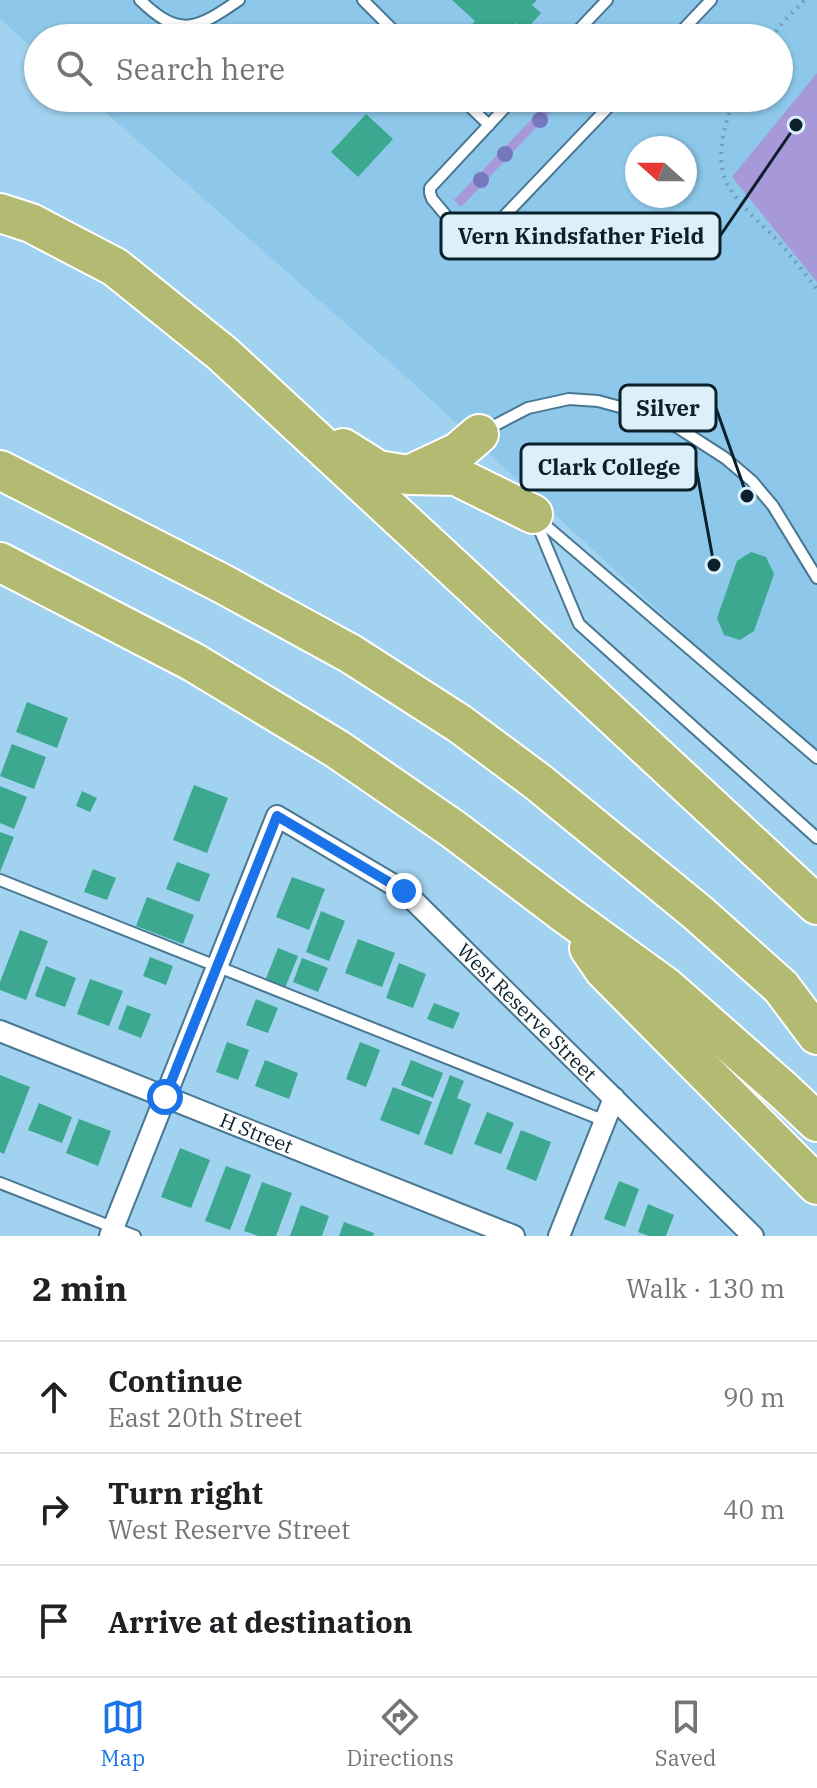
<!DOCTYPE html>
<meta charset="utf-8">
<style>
:root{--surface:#fff;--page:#f6f6f6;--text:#202124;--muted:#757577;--line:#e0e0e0;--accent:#1a73e8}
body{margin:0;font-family:"IBM Plex Serif",serif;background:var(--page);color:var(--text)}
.compass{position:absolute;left:625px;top:136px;width:72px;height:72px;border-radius:50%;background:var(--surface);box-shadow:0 2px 6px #0004;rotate:291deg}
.stop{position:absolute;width:24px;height:24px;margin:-18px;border:6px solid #1a73e8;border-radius:50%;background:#fff}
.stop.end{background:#1a73e8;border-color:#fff;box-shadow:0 2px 8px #0008}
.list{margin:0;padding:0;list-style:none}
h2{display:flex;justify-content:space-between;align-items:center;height:104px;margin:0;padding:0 32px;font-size:34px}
h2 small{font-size:26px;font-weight:400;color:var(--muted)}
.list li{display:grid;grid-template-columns:52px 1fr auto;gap:24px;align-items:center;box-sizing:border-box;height:112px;padding:0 32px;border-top:2px solid var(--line)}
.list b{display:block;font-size:30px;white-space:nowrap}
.list p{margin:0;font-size:26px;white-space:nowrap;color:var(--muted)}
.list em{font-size:26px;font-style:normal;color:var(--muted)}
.icon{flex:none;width:44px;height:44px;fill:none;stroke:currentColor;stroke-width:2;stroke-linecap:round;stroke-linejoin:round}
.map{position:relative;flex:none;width:817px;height:1236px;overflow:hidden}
.search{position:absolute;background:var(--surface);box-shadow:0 2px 6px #0004;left:24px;right:24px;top:24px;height:88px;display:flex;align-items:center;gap:20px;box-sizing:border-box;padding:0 28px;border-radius:44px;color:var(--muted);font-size:30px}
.sheet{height:440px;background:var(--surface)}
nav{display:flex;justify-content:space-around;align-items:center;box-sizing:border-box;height:112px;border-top:2px solid var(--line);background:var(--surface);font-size:22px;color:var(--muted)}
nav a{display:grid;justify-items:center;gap:4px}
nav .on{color:var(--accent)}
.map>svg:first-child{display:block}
</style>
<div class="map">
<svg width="817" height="1236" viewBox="0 0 817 1236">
<rect width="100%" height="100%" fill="#a1d3f1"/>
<path fill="#8dc8ea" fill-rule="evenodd" d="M0,0h817v757l-414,-383 -314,-276h690v-60h-741v15l-38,-34zM637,148h48v48h-48z"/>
<g fill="#a798da">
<polygon points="817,73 817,282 732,177"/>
<polygon points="552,98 564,98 461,207 454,200"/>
</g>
<g fill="#3ba88f">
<polygon points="452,0 537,0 532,5 541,13 525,31 516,23 501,38 459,38 475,21"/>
<polygon points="366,114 393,139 358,177 331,152"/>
<polygon points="751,552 766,557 774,574 754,631 740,640 724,635 717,618 737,561"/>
<polygon points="27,702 68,718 57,748 16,732"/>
<polygon points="12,744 46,757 34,789 0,776"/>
<polygon points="194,785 228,798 207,853 173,840"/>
<polygon points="0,786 27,797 14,829 0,823"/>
<polygon points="82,791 97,798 90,812 76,806"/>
<polygon points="0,832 14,837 0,872"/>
<polygon points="177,862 210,874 199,902 166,889"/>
<polygon points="93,869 116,878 107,900 84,892"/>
<polygon points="292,877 325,889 309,930 276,917"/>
<polygon points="147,897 194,915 183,944 136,926"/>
<polygon points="321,911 345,921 329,961 306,952"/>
<polygon points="20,930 48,941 26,1000 0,990 0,982"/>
<polygon points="358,939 395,953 382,987 345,973"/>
<polygon points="278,948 298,956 285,988 265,981"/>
<polygon points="150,957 173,966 166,985 143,976"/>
<polygon points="302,958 328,968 318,992 293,982"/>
<polygon points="399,963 426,974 413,1008 386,998"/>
<polygon points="46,966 76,978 65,1007 35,996"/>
<polygon points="90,979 123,991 109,1026 77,1014"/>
<polygon points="256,999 278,1008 268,1033 246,1025"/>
<polygon points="434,1003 460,1013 453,1029 427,1019"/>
<polygon points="127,1005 151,1014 141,1038 118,1029"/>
<polygon points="227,1042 249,1050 238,1080 216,1072"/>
<polygon points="360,1042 380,1050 366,1087 346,1079"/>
<polygon points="265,1060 298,1073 289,1099 255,1086"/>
<polygon points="411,1060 443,1073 433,1098 401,1085"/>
<polygon points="0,1075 30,1087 4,1154 0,1152"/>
<polygon points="450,1075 464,1081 457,1098 471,1104 452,1155 424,1144"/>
<polygon points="393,1087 432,1102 419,1135 380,1120"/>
<polygon points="39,1103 72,1117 62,1143 28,1130"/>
<polygon points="487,1112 514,1123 501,1154 474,1144"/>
<polygon points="79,1119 111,1131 98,1166 66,1153"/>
<polygon points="521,1130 551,1142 536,1181 506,1169"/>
<polygon points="180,1148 210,1160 191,1208 161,1197"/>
<polygon points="226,1166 251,1175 230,1230 205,1221"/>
<polygon points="619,1181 639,1189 625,1227 604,1219"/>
<polygon points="262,1182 292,1193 276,1236 258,1236 244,1231"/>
<polygon points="648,1204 674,1215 666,1236 649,1236 638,1232"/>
<polygon points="301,1205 329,1216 322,1236 290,1236"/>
<polygon points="344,1222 374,1233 373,1236 339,1236"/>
</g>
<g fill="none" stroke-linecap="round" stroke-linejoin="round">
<g stroke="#477792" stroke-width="14">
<g id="lane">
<path d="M140,0c40,39 57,29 99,0"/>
<polyline points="363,0 401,38"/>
<polyline points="571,38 607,0"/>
<polyline points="675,38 711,0"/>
<polyline points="461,98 489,125"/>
<path d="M514,98l-84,90v5l2,6c14,15 31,45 55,35l130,-136"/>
<polyline points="484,431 528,408 569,399 598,401 646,414 677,427 725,458 752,481 773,506 817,578"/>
<polyline points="537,518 817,758"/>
<polyline points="535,519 579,624 817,838"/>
<polyline points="0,880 605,1121"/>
<polyline points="0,1183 135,1236"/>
</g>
</g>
<g stroke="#477792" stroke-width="24">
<g id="street">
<path id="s1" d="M0,1031l514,205"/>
<path id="s2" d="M110,1236l167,-420 127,75 349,345"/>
<polyline points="559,1236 614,1098"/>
</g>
</g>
<g stroke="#fff" stroke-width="42">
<g id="highway">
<polyline points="0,213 31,223 115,267 223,354 817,905"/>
<polyline points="343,448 378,470 408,475 456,476 533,514"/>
<polyline points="0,470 223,584 351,654 460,724 538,782 697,912 781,987 817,1035"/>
<polyline points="413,473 458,452 479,434"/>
<polyline points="0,562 193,662 337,749 453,829 564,913 666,987 783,1090 817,1122"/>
<polyline points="589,948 604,970 817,1185"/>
</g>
</g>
<g stroke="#739cb5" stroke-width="4" stroke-dasharray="2 6" stroke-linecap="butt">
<polyline points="771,38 784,21 805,0"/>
<path d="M735,98c-11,26 -22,65 -5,91 13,19 31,35 47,51 14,15 27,33 40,49"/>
</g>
<use href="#lane" stroke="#fff" stroke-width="10"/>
<use href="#street" stroke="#fff" stroke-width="20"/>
<use href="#highway" stroke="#b2bb71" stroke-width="38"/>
</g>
<g fill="#7678bf">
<circle cx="540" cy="120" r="8"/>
<circle cx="505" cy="154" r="8"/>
<circle cx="481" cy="180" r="8"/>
</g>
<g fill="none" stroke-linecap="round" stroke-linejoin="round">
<polyline stroke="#1a73e8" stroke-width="10" points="165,1097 277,816 404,891"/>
</g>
<g text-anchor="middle" stroke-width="6" stroke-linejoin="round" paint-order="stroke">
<g font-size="20" fill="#0b202b" stroke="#dcf0fc">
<text dy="7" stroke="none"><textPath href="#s2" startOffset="772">West Reserve Street</textPath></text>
<text dy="7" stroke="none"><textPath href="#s1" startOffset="276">H Street</textPath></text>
</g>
</g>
<path fill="none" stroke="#0b202b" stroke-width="3" d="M796 125L720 236M747 496L716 408M714 565L696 467"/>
<g fill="#0b202b" stroke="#dcf0fc" stroke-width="3">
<circle cx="796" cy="125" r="8"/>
<circle cx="747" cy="496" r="8"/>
<circle cx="714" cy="565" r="8"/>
</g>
<g fill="#dcf0fc" stroke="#0b202b" stroke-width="3">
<rect x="441" y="213" width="279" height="46" rx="8"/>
<rect x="620" y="385" width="96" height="46" rx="8"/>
<rect x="521" y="444" width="175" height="46" rx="8"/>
</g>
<g font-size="22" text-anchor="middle" font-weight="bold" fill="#0b202b">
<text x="581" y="244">Vern Kindsfather Field</text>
<text x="668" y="416">Silver</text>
<text x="609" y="475">Clark College</text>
</g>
</svg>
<svg class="compass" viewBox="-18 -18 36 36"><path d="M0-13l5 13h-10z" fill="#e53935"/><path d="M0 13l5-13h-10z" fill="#757577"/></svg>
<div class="stop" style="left:165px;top:1097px"></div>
<div class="stop end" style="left:404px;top:891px"></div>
<div class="search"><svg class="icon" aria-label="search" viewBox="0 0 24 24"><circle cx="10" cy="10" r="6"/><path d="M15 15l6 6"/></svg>Search here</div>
</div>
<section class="sheet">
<h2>2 min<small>Walk · 130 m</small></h2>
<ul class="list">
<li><svg class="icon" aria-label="ahead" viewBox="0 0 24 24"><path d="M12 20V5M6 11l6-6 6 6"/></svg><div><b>Continue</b><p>East 20th Street</p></div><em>90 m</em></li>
<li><svg class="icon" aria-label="right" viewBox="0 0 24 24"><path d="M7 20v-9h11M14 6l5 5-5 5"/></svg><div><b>Turn right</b><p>West Reserve Street</p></div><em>40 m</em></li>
<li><svg class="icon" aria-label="arrive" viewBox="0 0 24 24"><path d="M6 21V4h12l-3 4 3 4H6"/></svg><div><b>Arrive at destination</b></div></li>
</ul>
</section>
<nav>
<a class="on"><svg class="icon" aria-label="map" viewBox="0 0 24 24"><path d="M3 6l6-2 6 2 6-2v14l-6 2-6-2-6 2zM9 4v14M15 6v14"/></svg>Map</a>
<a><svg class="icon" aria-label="directions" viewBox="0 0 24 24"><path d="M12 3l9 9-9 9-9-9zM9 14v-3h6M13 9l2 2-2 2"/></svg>Directions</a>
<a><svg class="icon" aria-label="saved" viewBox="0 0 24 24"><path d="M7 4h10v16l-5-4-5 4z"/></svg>Saved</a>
</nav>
